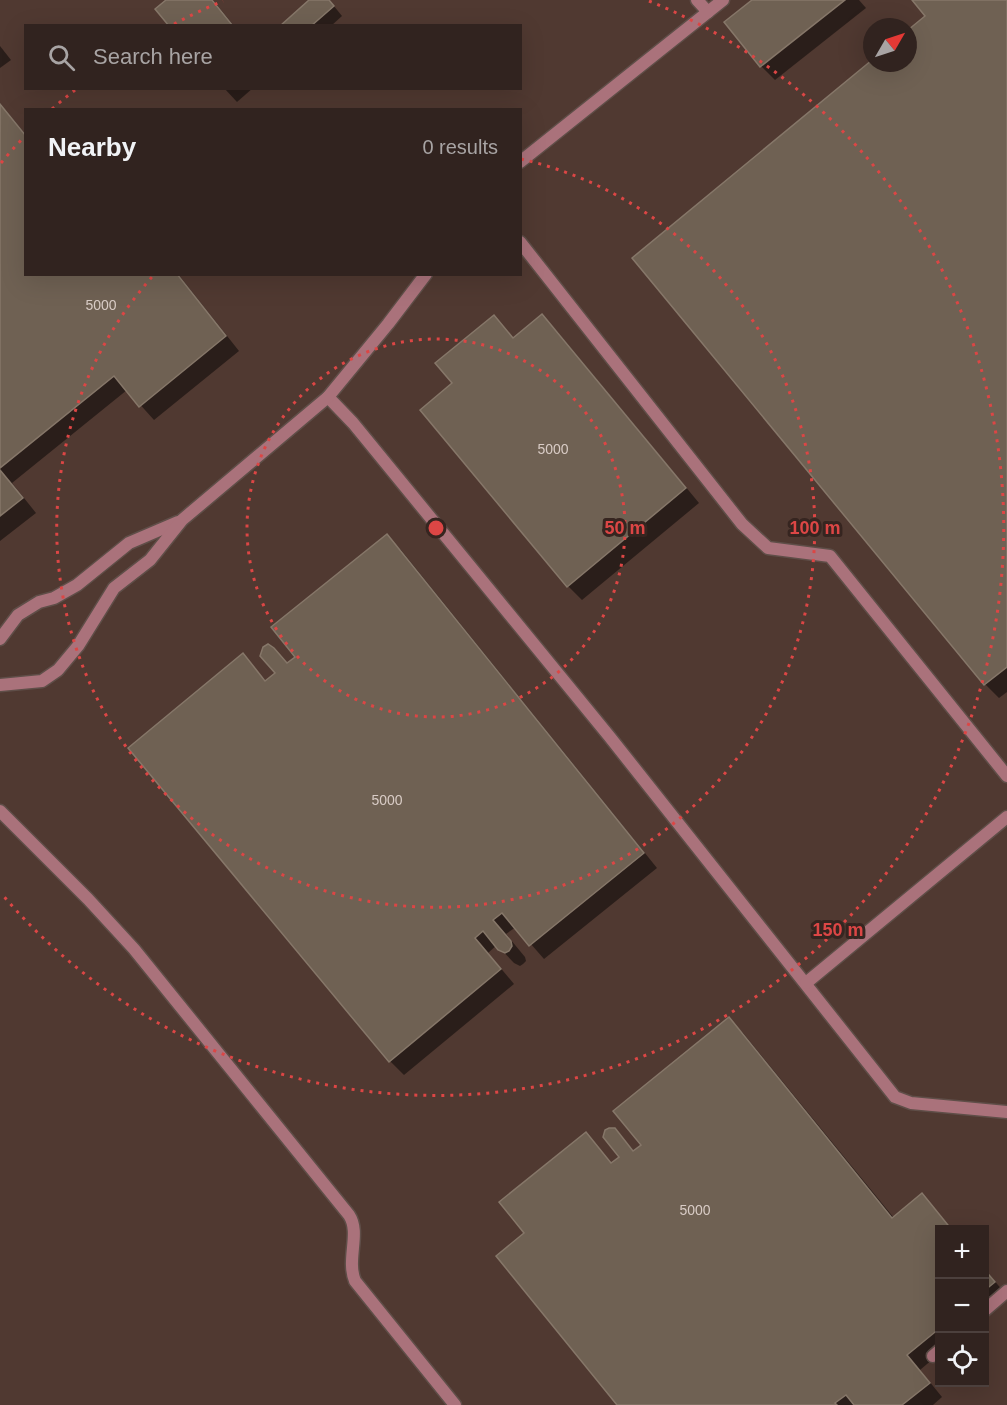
<!DOCTYPE html>
<meta charset="utf-8">
<style>
:root{--surface:#31231f;--page:#3d2f2c;--text:#f1f3f6;--muted:#a8a4a4;--line:#4c403d}
body{margin:0;font-family:Arial,sans-serif;background:var(--page);color:var(--text)}
.controls{position:absolute;right:18px;bottom:18px;display:grid;overflow:hidden;border-radius:0px;box-shadow:0 6px 24px #0002}
.controls button{width:54px;height:54px;display:grid;place-items:center;padding:0;border:0;border-bottom:2px solid var(--line);background:var(--surface);color:var(--text);font:30px sans-serif}
.compass{position:absolute;left:863px;top:18px;width:54px;height:54px;border-radius:50%;background:var(--surface);box-shadow:0 6px 24px #0002;rotate:51deg}
.list{margin:0;padding:0;list-style:none}
h2{display:flex;justify-content:space-between;align-items:center;height:78px;margin:0;padding:0 24px;font-size:26px}
h2 small{font-size:20px;font-weight:400;color:var(--muted)}
.icon{flex:none;width:33px;height:33px;fill:none;stroke:currentColor;stroke-width:2;stroke-linecap:round;stroke-linejoin:round}
.map{position:relative;flex:none;width:1007px;height:1405px;overflow:hidden}
.search{position:absolute;background:var(--surface);box-shadow:0 6px 24px #0002;left:24px;top:24px;width:498px;height:66px;display:flex;align-items:center;gap:15px;box-sizing:border-box;padding:0 21px;border-radius:0px;color:var(--muted);font-size:22px}
.panel{position:absolute;background:var(--surface);box-shadow:0 6px 24px #0002;left:24px;top:108px;width:498px;height:168px;border-radius:0px}
.map>svg:first-child{display:block}
</style>
<div class="map">
<svg width="1007" height="1405" viewBox="0 0 1007 1405">
<rect width="100%" height="100%" fill="#412f29"/>
<path fill="#503931" fill-rule="evenodd" d="M0,0h1007v1405h-1007zM26,26h494v62h-494zM872,27h36v36h-36zM26,110h494v164h-494zM940,1230h44v152h-44z"/>
<g fill="#0007">
<polygon points="168,0 213,0 234,26 171,26"/>
<polygon points="312,0 329,0 342,16 331,26 282,26"/>
<polygon points="755,0 859,0 866,8 775,80 761,66 727,22"/>
<polygon points="914,0 1007,0 1007,692 999,698 985,684 634,258 872,62 908,63 908,32 927,16"/>
<polygon points="0,46 11,60 0,68"/>
<polygon points="224,88 253,88 237,102"/>
<polygon points="0,103 26,135 26,274 178,274 239,351 154,420 127,390 12,483 36,513 0,541"/>
<polygon points="542,316 556,330 699,503 582,600 568,586 422,410 454,384 494,317 514,339"/>
<polygon points="387,536 401,550 657,868 544,959 516,927 506,934 525,957 526,961 523,964 520,966 514,963 497,945 488,953 514,984 404,1075 390,1061 242,655 267,682 277,673 273,649 289,664 297,657"/>
<polygon points="729,1019 743,1033 894,1218 922,1195 953,1230 940,1230 940,1353 920,1370 942,1397 933,1405 619,1405 526,1233 586,1134 612,1164 621,1157 614,1130 635,1152 643,1145"/>
<polygon points="984,1268 1007,1296 984,1316"/>
</g>
<g fill="#6f6153" stroke="#867769" stroke-width="1.5">
<polygon points="166,0 212,0 233,26 169,26 155,9"/>
<polygon points="309,0 329,0 334,6 311,26 280,26"/>
<polygon points="752,0 845,0 760,67 724,22"/>
<polygon points="912,0 1007,0 1007,667 984,685 632,258 872,60 872,63 908,63 908,30 925,16"/>
<polygon points="0,104 26,136 26,274 177,274 226,336 139,407 114,376 0,468"/>
<polygon points="542,314 686,488 567,587 420,410 452,383 435,363 494,315 513,338"/>
<polygon points="0,470 23,498 0,516"/>
<polygon points="387,534 644,853 529,946 502,913 493,920 511,941 512,946 509,951 505,953 498,950 483,931 475,938 501,969 389,1062 128,748 243,653 265,681 275,673 260,656 263,647 268,644 274,648 287,663 295,657 271,627"/>
<polygon points="729,1017 892,1218 922,1193 952,1230 940,1230 940,1328 907,1355 930,1383 902,1405 854,1405 846,1395 835,1403 837,1405 617,1405 496,1256 524,1233 499,1202 586,1132 611,1163 619,1157 603,1137 605,1130 609,1128 615,1128 633,1151 641,1145 613,1111"/>
<polygon points="984,1269 995,1282 984,1291"/>
</g>
<g fill="none" stroke-linecap="round" stroke-linejoin="round">
<g stroke="#5f4e48" stroke-width="15">
<g id="lane">
<polyline points="697,0 708,12"/>
<polyline points="520,162 723,0"/>
<polyline points="520,242 742,524 768,548 830,556 1007,776"/>
<polyline points="328,397 353,423 609,736 895,1097 911,1103 1007,1112"/>
<polyline points="0,639 18,615 39,602 54,598 77,585 129,543 178,522"/>
<polyline points="0,685 42,681 58,670 78,646 114,588 150,560 182,520 328,397 388,324 426,274"/>
<path d="M0,811l88,88 46,50 215,266c12,18 -3,44 6,66l100,124"/>
<polyline points="806,983 1007,817"/>
<polyline points="984,1311 1007,1291"/>
<polyline points="933,1356 940,1350"/>
</g>
</g>
<use href="#lane" stroke="#aa727b" stroke-width="12"/>
</g>
<g fill="none" stroke="#dc4645" stroke-width="3" stroke-dasharray="3 6">
<circle cx="436" cy="528" r="189"/>
<path d="M521 159A379 379 0 1 1 152 277"/>
<path d="M1 163A568 568 0 0 1 24 137M52 109A568 568 0 0 1 75 90M174 24A568 568 0 0 1 223 1M649 1A568 568 0 1 1 1 893"/>
</g>
<g text-anchor="middle" stroke-width="6" stroke-linejoin="round" paint-order="stroke">
<g font-size="14" fill="#d9ccc6">
<text x="101" y="310">5000</text>
<text x="553" y="454">5000</text>
<text x="387" y="805">5000</text>
<text x="695" y="1215">5000</text>
</g>
</g>
<circle cx="436" cy="528" r="9" fill="#dc4645" stroke="#362520" stroke-width="3"/>
<g font-size="18" text-anchor="middle" font-weight="bold" fill="#dc4645" stroke="#362520" stroke-width="6" stroke-linejoin="round" paint-order="stroke">
<text x="625" y="534">50 m</text>
<text x="815" y="534">100 m</text>
<text x="838" y="936">150 m</text>
</g>
</svg>
<div class="controls">
<button>+</button>
<button>−</button>
<button><svg class="icon" aria-label="locate" viewBox="0 0 24 24"><circle cx="12" cy="12" r="6"/><path d="M12 2v4M12 18v4M2 12h4M18 12h4"/></svg></button>
</div>
<svg class="compass" viewBox="-18 -18 36 36"><path d="M0-13l5 13h-10z" fill="#e53935"/><path d="M0 13l5-13h-10z" fill="#a8a4a4"/></svg>
<div class="search"><svg class="icon" aria-label="search" viewBox="0 0 24 24"><circle cx="10" cy="10" r="6"/><path d="M15 15l6 6"/></svg>Search here</div>
<section class="panel">
<h2>Nearby<small>0 results</small></h2>
<ul class="list">
</ul>
</section>
</div>
